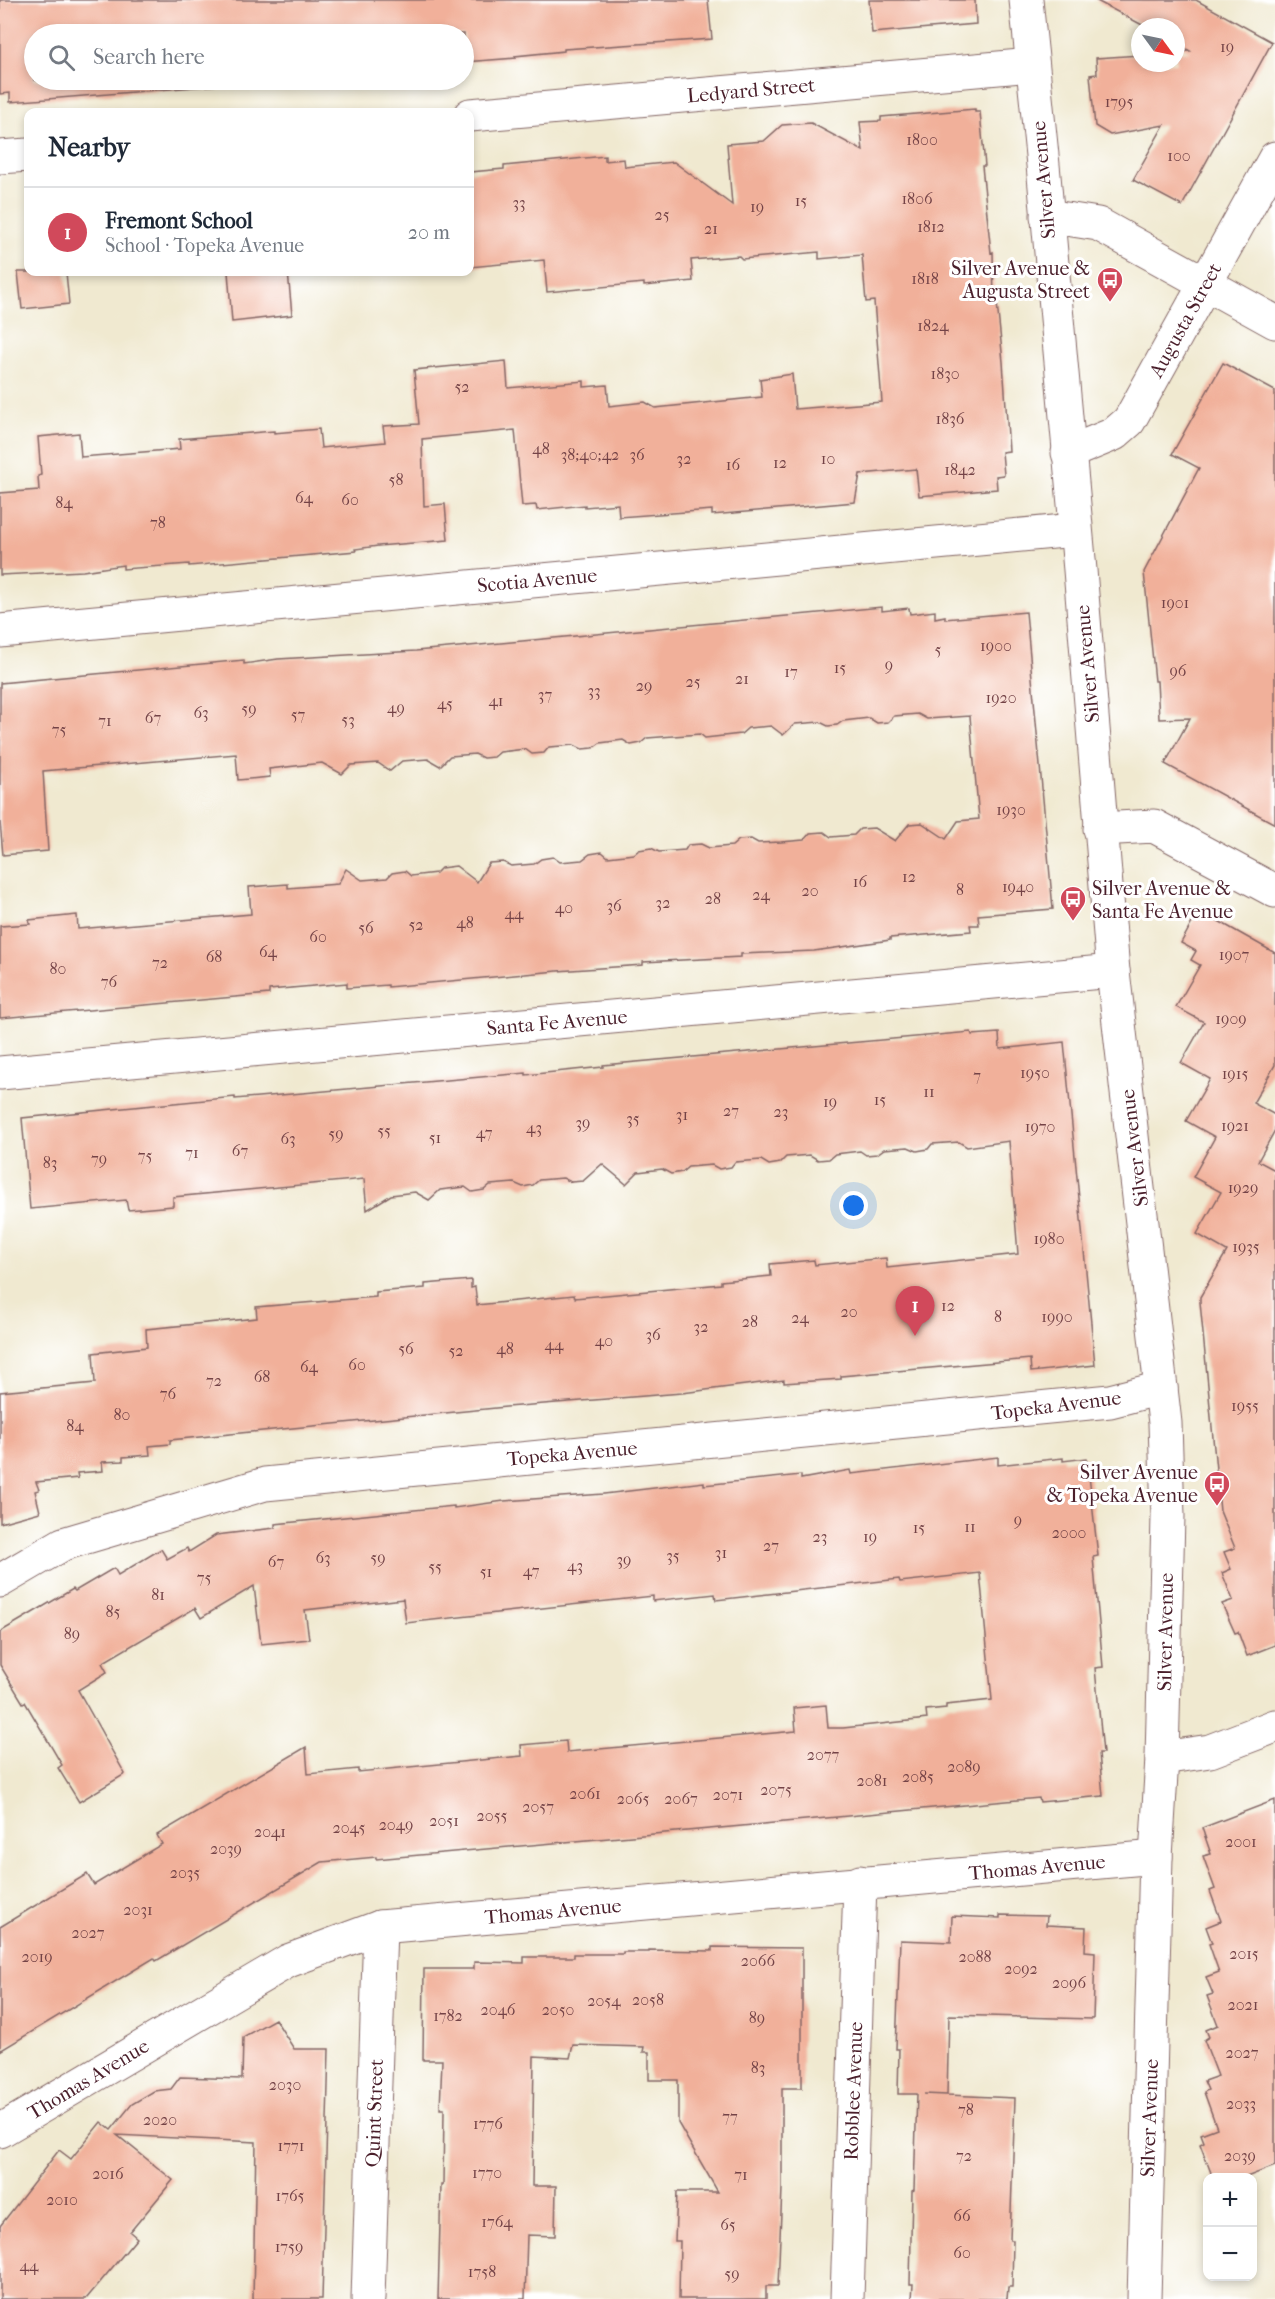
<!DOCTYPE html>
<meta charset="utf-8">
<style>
:root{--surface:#fff;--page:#f2f2f3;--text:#1f2937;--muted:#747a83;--line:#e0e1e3;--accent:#d1495b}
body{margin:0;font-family:"IM FELL French Canon",serif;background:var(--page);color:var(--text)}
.controls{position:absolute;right:18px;bottom:18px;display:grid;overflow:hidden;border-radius:12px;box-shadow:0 3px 9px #0003}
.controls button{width:54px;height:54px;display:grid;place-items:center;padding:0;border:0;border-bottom:2px solid var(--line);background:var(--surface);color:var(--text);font:30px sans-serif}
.compass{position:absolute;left:1131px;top:18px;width:54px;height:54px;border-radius:50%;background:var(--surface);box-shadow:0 3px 9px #0003;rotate:123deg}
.you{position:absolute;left:854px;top:1206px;width:21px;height:21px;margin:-15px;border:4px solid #fff;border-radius:50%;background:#1a73e8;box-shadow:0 0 0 9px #1a73e833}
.badge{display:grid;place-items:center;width:39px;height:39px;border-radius:50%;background:var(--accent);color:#fff;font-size:20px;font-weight:700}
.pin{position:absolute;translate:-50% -50px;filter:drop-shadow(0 2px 3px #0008)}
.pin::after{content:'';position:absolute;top:32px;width:21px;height:18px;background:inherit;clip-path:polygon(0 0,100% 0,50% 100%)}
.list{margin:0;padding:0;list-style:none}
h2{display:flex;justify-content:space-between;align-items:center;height:78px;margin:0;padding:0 24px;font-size:26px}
h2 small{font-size:20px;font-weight:400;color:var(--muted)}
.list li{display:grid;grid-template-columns:39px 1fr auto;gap:18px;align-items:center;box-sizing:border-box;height:90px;padding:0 24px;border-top:2px solid var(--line)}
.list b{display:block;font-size:22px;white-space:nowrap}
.list p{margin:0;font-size:20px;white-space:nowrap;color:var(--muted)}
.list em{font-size:20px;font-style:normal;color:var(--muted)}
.icon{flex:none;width:33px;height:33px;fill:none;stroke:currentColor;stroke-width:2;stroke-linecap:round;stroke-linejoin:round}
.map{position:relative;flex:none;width:1275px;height:2299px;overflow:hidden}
.search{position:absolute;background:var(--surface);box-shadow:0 3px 9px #0003;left:24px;top:24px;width:450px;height:66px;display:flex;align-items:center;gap:15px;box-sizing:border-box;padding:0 21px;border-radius:33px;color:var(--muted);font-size:22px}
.panel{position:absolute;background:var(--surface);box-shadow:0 3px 9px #0003;left:24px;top:108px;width:450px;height:168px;border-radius:12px}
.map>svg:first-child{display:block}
</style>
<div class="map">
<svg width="1275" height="2299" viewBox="0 0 1275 2299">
<rect width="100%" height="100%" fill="#fff"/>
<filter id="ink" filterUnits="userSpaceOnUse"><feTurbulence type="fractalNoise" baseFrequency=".0167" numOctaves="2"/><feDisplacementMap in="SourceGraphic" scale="12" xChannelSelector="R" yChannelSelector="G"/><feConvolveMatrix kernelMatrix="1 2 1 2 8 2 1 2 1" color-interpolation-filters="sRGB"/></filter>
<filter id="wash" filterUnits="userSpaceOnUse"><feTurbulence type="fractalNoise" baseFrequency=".008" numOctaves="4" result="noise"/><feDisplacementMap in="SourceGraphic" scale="24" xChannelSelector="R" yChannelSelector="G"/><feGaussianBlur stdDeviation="1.35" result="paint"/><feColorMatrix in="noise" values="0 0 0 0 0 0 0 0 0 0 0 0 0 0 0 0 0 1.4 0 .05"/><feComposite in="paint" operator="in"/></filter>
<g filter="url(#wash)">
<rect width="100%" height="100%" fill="#f0e9d0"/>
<g id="blocks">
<g fill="#f1b09a">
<polygon points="0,0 708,0 712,39 564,49 564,51 515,56 516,58 464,62 464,34 34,34 34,80 268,80 269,81 10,102 10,93 0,94"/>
<polygon points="869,0 975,0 976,24 872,33"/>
<polygon points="1095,0 1196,0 1272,42 1182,206 1133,180 1164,125 1110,135 1095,126 1090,75 1097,74 1096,58 1140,55 1140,63 1176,63 1176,52 1190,51 1176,43 1176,27 1146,27"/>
<polygon points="975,109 975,112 980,112 985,166 982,166 991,253 993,252 994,303 997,303 1003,362 1009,451 1002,452 1004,475 996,476 997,489 919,496 916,469 860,474 855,502 712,515 712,510 619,517 618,504 585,507 585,505 537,510 536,505 522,506 515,430 422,439 424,506 445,504 448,540 378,546 355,549 356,551 189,566 189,564 123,569 123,565 83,571 0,575 0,493 39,490 38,476 41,475 38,437 79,433 81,457 180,449 179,439 274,431 274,433 319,429 321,448 385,442 383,426 419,424 414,370 506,361 508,388 584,381 584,387 607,385 609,406 645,402 655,408 762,397 760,379 792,374 795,409 882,402 874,301 866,302 862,255 819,259 819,252 742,259 739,256 691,260 693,281 644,286 644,283 547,292 544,260 470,267 470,172 504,169 504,166 605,156 605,161 624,159 625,167 674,162 732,205 727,144 764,141 782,125 811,123 863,151 860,122 881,121 881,117"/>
<polygon points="18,272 66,272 69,304 22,309"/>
<polygon points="228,272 288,272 292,315 232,322"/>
<polygon points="1223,363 1275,391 1275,824 1165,764 1190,718 1159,719 1157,681 1155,681 1144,572 1199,468 1172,454"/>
<polygon points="882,607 882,611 909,608 910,614 935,611 935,618 945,616 945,619 1026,612 1053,909 978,915 979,925 970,925 971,931 890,938 890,940 814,951 741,954 741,957 643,962 643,965 557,971 388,987 388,985 347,988 347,983 269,990 269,994 0,1018 0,926 30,924 29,920 77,915 78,929 251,914 249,887 288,884 288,888 338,884 346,869 362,880 387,878 392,873 405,871 411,876 436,873 441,868 456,866 477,882 489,863 503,862 511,866 534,864 541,859 553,857 560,862 582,860 590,854 602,852 608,857 634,854 639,850 651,848 659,852 685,850 688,845 701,844 709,848 732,846 739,840 751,839 758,843 781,842 804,840 810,833 824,832 831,837 854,835 860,829 874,828 895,841 909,824 922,823 946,839 958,821 979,819 970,716 927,719 918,714 894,716 888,722 877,723 869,718 843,721 837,725 828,726 820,722 795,724 783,735 771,726 748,728 741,734 705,738 700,734 647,738 641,743 631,745 623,740 600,743 593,748 582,749 574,745 549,747 544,753 532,754 525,749 500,752 494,757 483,758 475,754 450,756 440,766 428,759 402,761 390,771 378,763 351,765 342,774 322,763 269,769 270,777 238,780 236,754 43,771 48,851 3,855 0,822 0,683 244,660 244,664 278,659 416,651"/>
<polygon points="1199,910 1275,953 1275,1065 1253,1103 1275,1115 1275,1130 1258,1161 1275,1170 1275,1645 1247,1656 1238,1632 1235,1633 1222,1604 1233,1600 1222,1573 1231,1569 1224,1552 1235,1548 1220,1511 1200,1302 1200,1297 1227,1251 1197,1234 1221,1192 1193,1177 1215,1137 1186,1121 1210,1079 1181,1063 1204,1022 1176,1007 1200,965 1191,960 1196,951 1181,943"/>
<polygon points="971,1032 972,1035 999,1033 1000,1049 1064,1042 1095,1365 1031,1372 1030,1359 841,1376 841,1379 784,1383 784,1380 682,1393 506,1407 170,1440 170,1444 149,1446 150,1455 123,1457 123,1461 102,1462 103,1471 77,1473 78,1478 36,1482 39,1490 35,1491 40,1512 0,1523 0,1392 95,1383 93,1353 147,1347 146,1329 257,1318 256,1307 376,1297 376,1292 425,1288 425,1284 471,1280 471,1288 475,1287 477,1305 574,1295 575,1298 721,1284 721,1281 771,1276 770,1264 814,1260 815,1265 886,1258 887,1268 1018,1254 1009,1141 967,1147 959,1142 932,1144 928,1149 917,1151 908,1147 884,1149 877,1154 866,1155 860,1151 835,1154 829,1159 818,1160 810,1155 786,1157 780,1163 769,1165 761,1160 735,1162 731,1167 719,1169 712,1165 688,1167 682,1172 671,1174 662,1169 638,1172 626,1184 602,1164 583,1181 571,1182 563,1178 539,1180 533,1185 523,1187 514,1183 490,1185 484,1190 472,1192 465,1187 440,1190 429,1200 415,1192 391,1195 367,1210 364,1179 173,1197 173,1206 128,1210 126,1200 30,1209 22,1118 235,1097 235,1099 526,1073 526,1075 603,1067 603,1065"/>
<polygon points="998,1457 998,1465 1063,1458 1063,1461 1087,1458 1098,1556 1093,1557 1103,1667 1095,1668 1103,1753 1099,1753 1103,1796 1040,1802 1039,1798 731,1827 376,1859 376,1857 322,1862 156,1961 154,1958 0,2051 0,1927 87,1874 94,1885 162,1844 157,1835 306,1747 308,1774 358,1769 358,1772 522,1756 521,1745 566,1741 567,1752 796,1731 794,1708 826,1705 828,1728 843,1728 927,1719 926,1710 946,1708 946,1705 992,1700 980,1573 900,1582 899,1579 716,1600 715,1594 653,1601 653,1596 406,1623 403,1599 305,1610 309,1639 261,1644 254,1586 201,1618 195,1608 102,1663 107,1672 78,1690 125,1774 79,1802 58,1768 62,1765 25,1702 23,1703 0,1665 0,1632 73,1589 75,1591 114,1568 118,1575 161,1549 167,1559 187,1548 189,1552 216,1535 275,1528 275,1524 454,1506 454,1508 504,1501 604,1494 704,1482 704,1485 801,1475 801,1479 850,1470 851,1474"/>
<polygon points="1275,1800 1275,2166 1244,2178 1213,2178 1200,2144 1204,2142 1201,2134 1217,2128 1204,2092 1208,2090 1204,2081 1218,2076 1204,2040 1209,2037 1206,2030 1218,2025 1207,1996 1213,1994 1206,1977 1219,1972 1209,1944 1212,1943 1206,1927 1221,1921 1210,1891 1215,1889 1203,1856 1211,1854 1202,1828"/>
<polygon points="1000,1915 1047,1916 1046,1925 1086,1927 1085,1951 1095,1952 1093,2019 949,2015 947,2095 924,2094 1015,2098 1010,2240 1013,2240 1012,2287 1008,2287 1007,2299 912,2299 913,2284 910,2284 912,2191 914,2190 917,2094 898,2094 899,2049 896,2049 900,1940 951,1942 952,1916 1000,1918"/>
<polygon points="712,1947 802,1948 802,2088 782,2088 782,2188 778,2286 766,2286 766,2299 679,2299 680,2241 675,2241 677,2192 718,2192 678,2123 678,2080 649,2080 649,2052 643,2052 644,2047 573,2045 570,2058 534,2056 532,2186 556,2186 555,2236 527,2235 525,2299 438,2299 441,2185 443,2185 444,2109 440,2109 442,2060 423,2060 424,1969 474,1969 474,1962 524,1963 524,1957 574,1957 574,1954 623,1954 623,1952 649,1952 649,1950 712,1951"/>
<polygon points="275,2019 294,2049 329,2049 322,2299 253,2299 256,2142 117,2135 173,2180 130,2232 137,2238 86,2299 0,2299 0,2226 59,2150 71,2159 101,2122 111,2130 132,2104 154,2091 171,2089 180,2077 242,2079 243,2037"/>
</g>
</g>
</g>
<g filter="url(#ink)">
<use href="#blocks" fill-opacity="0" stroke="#846665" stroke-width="1.5"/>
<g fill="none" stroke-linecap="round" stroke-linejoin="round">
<g stroke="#846665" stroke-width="35">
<g id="minor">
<polyline points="1026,0 1043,165 1080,570 1113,971 1165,1423 1168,1516 1162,1758 1156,1857 1144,2299"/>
<polyline points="470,115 1032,65"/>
<polyline points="0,157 28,155"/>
<polyline points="1047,216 1098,224 1275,322"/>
<polyline points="1068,453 1114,434 1129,421 1275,158"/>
<polyline points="0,631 1075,530"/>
<polyline points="1100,829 1154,826 1275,891"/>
<polyline points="0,1073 1113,971"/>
<polyline points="0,1581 63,1544 265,1484 1110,1401 1161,1388"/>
<polyline points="1162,1758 1210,1751 1275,1726"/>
<polyline points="0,2131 288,1961 380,1927 1156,1857"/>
<polyline points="368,2299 380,1927"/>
<polyline points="847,2299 860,1882"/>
</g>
</g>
<use href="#minor" stroke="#fff" stroke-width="33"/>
</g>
</g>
<defs>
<g id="bus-pin" transform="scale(1.35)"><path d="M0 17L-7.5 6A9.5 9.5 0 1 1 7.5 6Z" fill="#d1495b" stroke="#fff"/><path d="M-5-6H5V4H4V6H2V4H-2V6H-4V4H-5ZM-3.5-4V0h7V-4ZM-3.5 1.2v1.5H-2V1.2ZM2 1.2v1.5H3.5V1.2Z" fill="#fff"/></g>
</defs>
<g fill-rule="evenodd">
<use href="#bus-pin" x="1110" y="280"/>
<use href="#bus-pin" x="1073" y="899"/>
<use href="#bus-pin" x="1217" y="1484"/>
</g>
<g text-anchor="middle" stroke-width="6" stroke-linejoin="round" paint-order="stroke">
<g font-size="16" fill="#744347">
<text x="1227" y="52">19</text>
<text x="1119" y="107">1795</text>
<text x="922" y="145">1800</text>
<text x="1179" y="161">100</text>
<text x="917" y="204">1806</text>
<text x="801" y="206">15</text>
<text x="519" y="208">33</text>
<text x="757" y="212">19</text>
<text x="662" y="220">25</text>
<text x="931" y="232">1812</text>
<text x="711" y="234">21</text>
<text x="925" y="284">1818</text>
<text x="933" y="331">1824</text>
<text x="945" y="379">1830</text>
<text x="462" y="392">52</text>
<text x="950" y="424">1836</text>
<text x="541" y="454">48</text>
<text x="590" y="460">38;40;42</text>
<text x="637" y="460">36</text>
<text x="684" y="464">32</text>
<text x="828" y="464">10</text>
<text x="780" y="468">12</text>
<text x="733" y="470">16</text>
<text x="960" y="475">1842</text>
<text x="396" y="485">58</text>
<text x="304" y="503">64</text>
<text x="350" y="505">60</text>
<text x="64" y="508">84</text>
<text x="158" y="528">78</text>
<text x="1175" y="608">1901</text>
<text x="996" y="651">1900</text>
<text x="938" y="655">5</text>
<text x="889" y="670">9</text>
<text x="840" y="673">15</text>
<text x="1178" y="676">96</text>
<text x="791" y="677">17</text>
<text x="742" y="684">21</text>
<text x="693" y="687">25</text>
<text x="644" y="691">29</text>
<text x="594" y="696">33</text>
<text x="545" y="700">37</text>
<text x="1001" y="703">1920</text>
<text x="496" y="706">41</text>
<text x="445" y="709">45</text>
<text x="396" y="713">49</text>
<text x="249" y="714">59</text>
<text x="201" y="718">63</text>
<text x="298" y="720">57</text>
<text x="153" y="723">67</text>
<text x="348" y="725">53</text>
<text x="105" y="726">71</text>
<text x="59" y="735">75</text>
<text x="1011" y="815">1930</text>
<text x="909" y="882">12</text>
<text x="860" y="887">16</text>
<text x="1018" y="892">1940</text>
<text x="960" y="895">8</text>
<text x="810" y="896">20</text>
<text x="761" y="900">24</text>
<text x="713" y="904">28</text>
<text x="663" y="908">32</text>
<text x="614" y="911">36</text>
<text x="564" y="913">40</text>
<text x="514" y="919">44</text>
<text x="465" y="928">48</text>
<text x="416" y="930">52</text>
<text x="366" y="933">56</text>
<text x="318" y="942">60</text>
<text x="268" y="957">64</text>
<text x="1234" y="960">1907</text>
<text x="214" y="962">68</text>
<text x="160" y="968">72</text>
<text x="58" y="974">80</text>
<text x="109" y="987">76</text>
<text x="1231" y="1024">1909</text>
<text x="1035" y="1078">1950</text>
<text x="1235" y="1079">1915</text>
<text x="977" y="1081">7</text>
<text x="929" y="1097">11</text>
<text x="880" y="1105">15</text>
<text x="830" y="1107">19</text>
<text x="731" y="1116">27</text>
<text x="781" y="1117">23</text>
<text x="682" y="1120">31</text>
<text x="633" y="1124">35</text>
<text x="583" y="1128">39</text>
<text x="1235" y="1131">1921</text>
<text x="1040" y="1132">1970</text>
<text x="534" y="1133">43</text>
<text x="384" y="1136">55</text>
<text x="484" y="1138">47</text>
<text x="336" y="1139">59</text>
<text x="435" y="1143">51</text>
<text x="288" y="1144">63</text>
<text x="240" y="1156">67</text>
<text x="192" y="1158">71</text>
<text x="145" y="1161">75</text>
<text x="99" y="1164">79</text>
<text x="50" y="1168">83</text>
<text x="1243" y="1193">1929</text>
<text x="1049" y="1244">1980</text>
<text x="1246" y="1252">1935</text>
<text x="948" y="1311">12</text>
<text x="849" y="1317">20</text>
<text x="998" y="1322">8</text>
<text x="1057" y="1322">1990</text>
<text x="800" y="1323">24</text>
<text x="750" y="1327">28</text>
<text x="701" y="1332">32</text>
<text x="653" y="1340">36</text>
<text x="604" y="1346">40</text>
<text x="554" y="1350">44</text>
<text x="406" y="1354">56</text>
<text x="505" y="1354">48</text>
<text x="456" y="1356">52</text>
<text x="357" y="1370">60</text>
<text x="309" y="1372">64</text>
<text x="262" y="1382">68</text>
<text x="214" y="1386">72</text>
<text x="168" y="1399">76</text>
<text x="1245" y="1411">1955</text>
<text x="122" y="1420">80</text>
<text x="75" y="1431">84</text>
<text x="1018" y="1525">9</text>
<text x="970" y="1532">11</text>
<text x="919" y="1533">15</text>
<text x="1069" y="1538">2000</text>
<text x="820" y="1542">23</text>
<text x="870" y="1542">19</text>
<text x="771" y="1551">27</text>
<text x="721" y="1558">31</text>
<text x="673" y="1561">35</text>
<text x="323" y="1563">63</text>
<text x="378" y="1563">59</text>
<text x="624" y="1565">39</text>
<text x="276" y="1567">67</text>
<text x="575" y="1571">43</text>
<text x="435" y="1572">55</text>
<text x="531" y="1576">47</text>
<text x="486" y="1577">51</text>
<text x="204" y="1583">75</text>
<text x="158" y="1600">81</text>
<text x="113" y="1617">85</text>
<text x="72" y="1639">89</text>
<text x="823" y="1760">2077</text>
<text x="964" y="1772">2089</text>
<text x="918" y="1782">2085</text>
<text x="872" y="1786">2081</text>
<text x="776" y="1795">2075</text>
<text x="585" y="1799">2061</text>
<text x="728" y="1800">2071</text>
<text x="633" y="1804">2065</text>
<text x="681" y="1804">2067</text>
<text x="538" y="1812">2057</text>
<text x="492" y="1821">2055</text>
<text x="444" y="1826">2051</text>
<text x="396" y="1830">2049</text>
<text x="349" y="1833">2045</text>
<text x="270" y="1837">2041</text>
<text x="1241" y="1847">2001</text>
<text x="226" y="1854">2039</text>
<text x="185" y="1878">2035</text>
<text x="138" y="1915">2031</text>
<text x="88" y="1938">2027</text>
<text x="1244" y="1959">2015</text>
<text x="37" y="1962">2019</text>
<text x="975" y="1962">2088</text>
<text x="758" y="1966">2066</text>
<text x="1021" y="1974">2092</text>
<text x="1069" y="1988">2096</text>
<text x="648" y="2005">2058</text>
<text x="604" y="2006">2054</text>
<text x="1243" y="2010">2021</text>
<text x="498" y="2015">2046</text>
<text x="558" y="2015">2050</text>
<text x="448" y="2021">1782</text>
<text x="757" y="2023">89</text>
<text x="1242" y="2058">2027</text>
<text x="758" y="2073">83</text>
<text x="285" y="2090">2030</text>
<text x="1241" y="2109">2033</text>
<text x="966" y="2115">78</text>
<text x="730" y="2122">77</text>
<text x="160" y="2125">2020</text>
<text x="488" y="2129">1776</text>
<text x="291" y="2151">1771</text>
<text x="964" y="2161">72</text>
<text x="1240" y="2161">2039</text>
<text x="487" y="2178">1770</text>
<text x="108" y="2179">2016</text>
<text x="741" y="2180">71</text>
<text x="290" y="2201">1765</text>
<text x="62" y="2205">2010</text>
<text x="962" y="2221">66</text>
<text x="497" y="2227">1764</text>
<text x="728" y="2230">65</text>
<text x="289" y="2252">1759</text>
<text x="962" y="2258">60</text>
<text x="29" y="2271">44</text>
<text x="482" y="2277">1758</text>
<text x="732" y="2279">59</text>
</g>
<g font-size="20" fill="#4a1f2b" stroke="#fff">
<text transform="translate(751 90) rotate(-5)" y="7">Ledyard Street</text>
<text transform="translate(1043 180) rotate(-95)" y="7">Silver Avenue</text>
<text transform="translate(1185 320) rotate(-61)" y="7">Augusta Street</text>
<text transform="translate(537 580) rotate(-5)" y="7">Scotia Avenue</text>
<text transform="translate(1087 664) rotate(-95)" y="7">Silver Avenue</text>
<text transform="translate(557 1022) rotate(-5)" y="7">Santa Fe Avenue</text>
<text transform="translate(1134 1148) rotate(-97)" y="7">Silver Avenue</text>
<text transform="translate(1056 1405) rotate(-7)" y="7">Topeka Avenue</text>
<text transform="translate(572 1453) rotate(-5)" y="7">Topeka Avenue</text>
<text transform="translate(1165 1632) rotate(-89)" y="7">Silver Avenue</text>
<text transform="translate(1037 1867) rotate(-5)" y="7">Thomas Avenue</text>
<text transform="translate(553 1911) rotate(-5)" y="7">Thomas Avenue</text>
<text transform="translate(88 2079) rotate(-31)" y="7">Thomas Avenue</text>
<text transform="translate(853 2091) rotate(-88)" y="7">Robblee Avenue</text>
<text transform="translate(374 2113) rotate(-88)" y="7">Quint Street</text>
<text transform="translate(1149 2118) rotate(-88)" y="7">Silver Avenue</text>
</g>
<g font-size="20" fill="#4a1f2b" stroke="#fff" text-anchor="end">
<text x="1090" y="275">Silver Avenue &amp;<tspan x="1090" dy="23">Augusta Street</tspan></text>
<text x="1092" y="895" text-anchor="start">Silver Avenue &amp;<tspan x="1092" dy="23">Santa Fe Avenue</tspan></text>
<text x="1198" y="1479">Silver Avenue<tspan x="1198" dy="23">&amp; Topeka Avenue</tspan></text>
</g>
</g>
</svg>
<div class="controls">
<button>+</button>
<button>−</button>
</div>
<svg class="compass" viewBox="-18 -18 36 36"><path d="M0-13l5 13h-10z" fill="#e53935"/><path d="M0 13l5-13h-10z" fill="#747a83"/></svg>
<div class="you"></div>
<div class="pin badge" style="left:915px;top:1336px">1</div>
<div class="search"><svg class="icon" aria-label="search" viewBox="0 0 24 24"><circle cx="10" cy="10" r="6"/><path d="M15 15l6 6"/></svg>Search here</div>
<section class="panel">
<h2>Nearby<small></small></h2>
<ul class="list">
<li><span class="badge">1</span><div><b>Fremont School</b><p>School · Topeka Avenue</p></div><em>20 m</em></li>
</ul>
</section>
</div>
